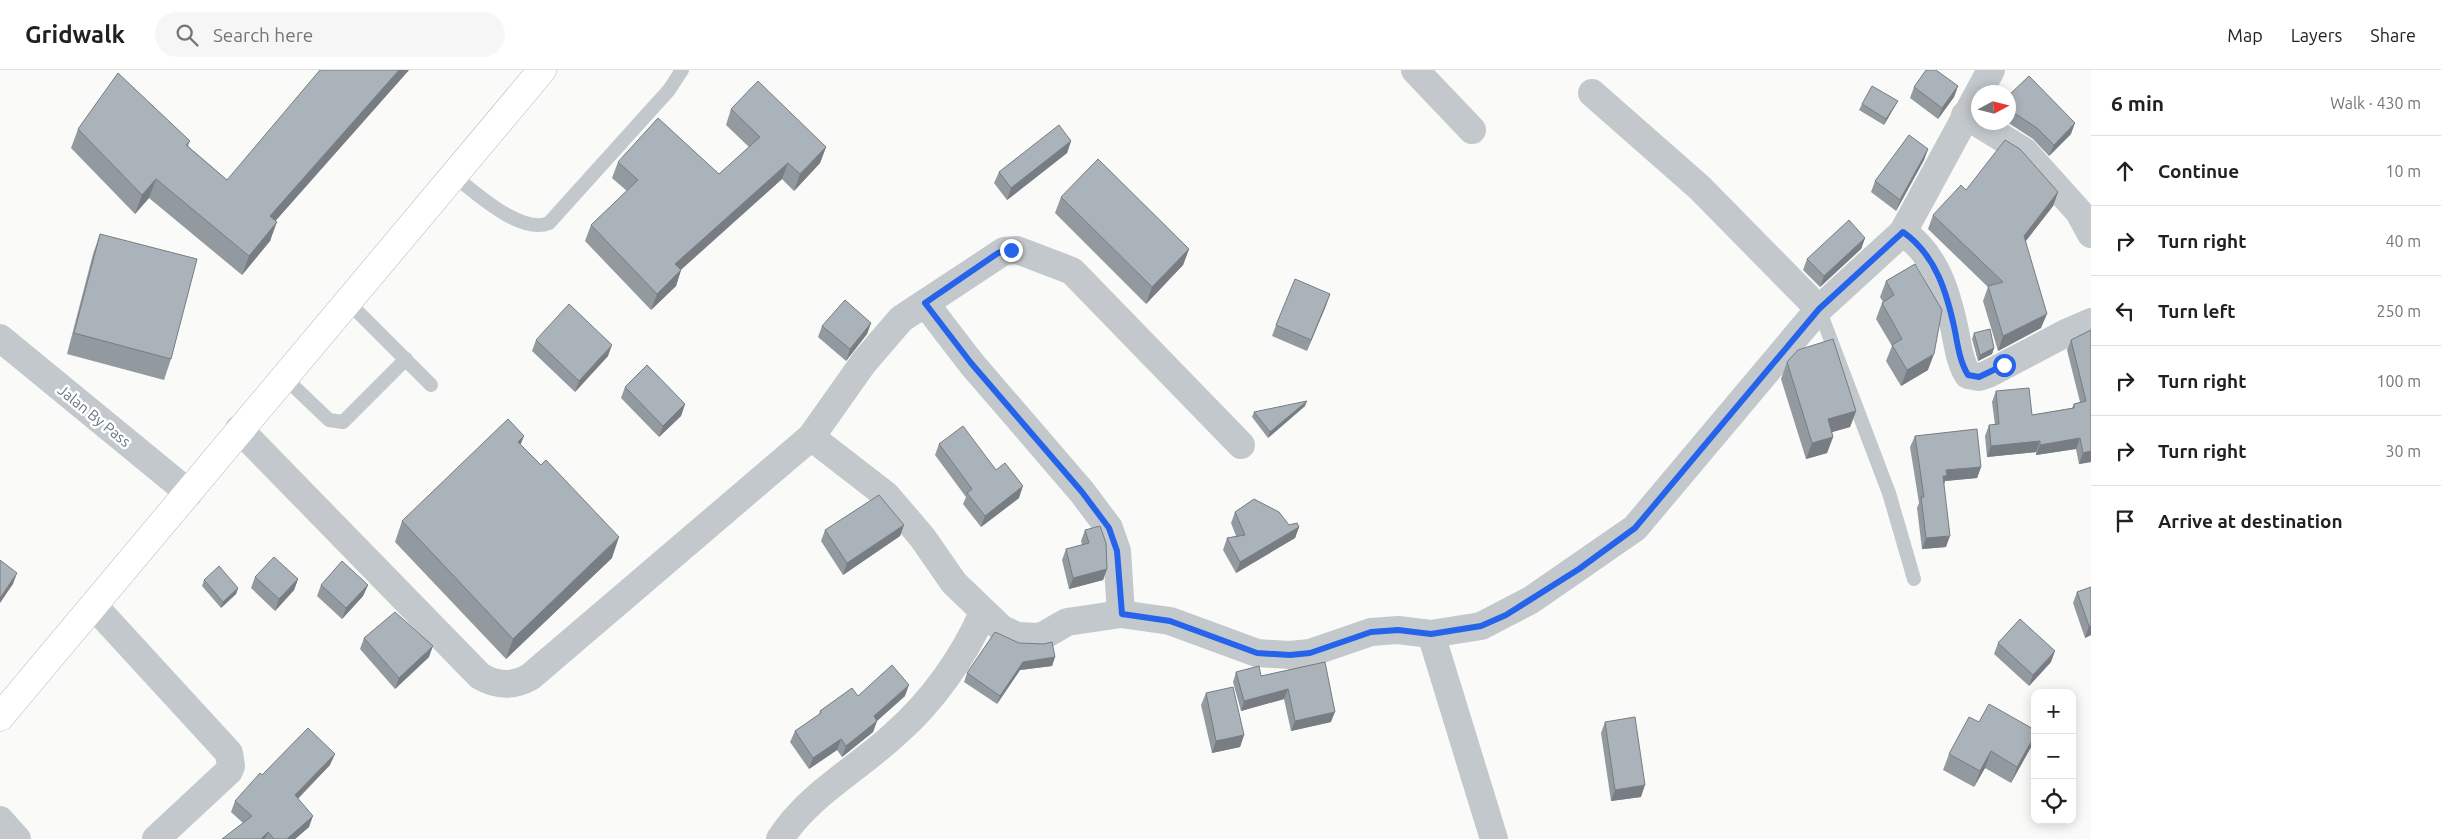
<!DOCTYPE html>
<meta charset="utf-8">
<style>
:root{--surface:#fff;--page:#f6f6f6;--text:#202124;--muted:#757577;--line:#e0e0e0}
body{margin:0;font-family:Ubuntu,sans-serif;background:var(--page);color:var(--text)}
.controls{position:absolute;right:15px;bottom:15px;display:grid;overflow:hidden;border-radius:10px;box-shadow:0 2px 12px #0003}
.controls button{width:45px;height:45px;display:grid;place-items:center;padding:0;border:0;border-bottom:1px solid var(--line);background:var(--surface);color:var(--text);font:25px sans-serif}
.compass{position:absolute;left:1971px;top:15px;width:45px;height:45px;border-radius:50%;background:var(--surface);box-shadow:0 2px 12px #0003;rotate:83deg}
.stop{position:absolute;width:15px;height:15px;margin:-11px;border:4px solid #2563eb;border-radius:50%;background:#fff}
.stop.end{background:#2563eb;border-color:#fff;box-shadow:0 1px 5px #0008}
.list{margin:0;padding:0;list-style:none}
h2{display:flex;justify-content:space-between;align-items:center;height:65px;margin:0;padding:0 20px;font-size:21px}
h2 small{font-size:16px;font-weight:400;color:var(--muted)}
.list li{display:grid;grid-template-columns:32px 1fr auto;gap:15px;align-items:center;box-sizing:border-box;height:70px;padding:0 20px;border-top:1px solid var(--line)}
.list b{display:block;font-size:19px;white-space:nowrap}
.list em{font-size:16px;font-style:normal;color:var(--muted)}
.icon{flex:none;width:28px;height:28px;fill:none;stroke:currentColor;stroke-width:2;stroke-linecap:round;stroke-linejoin:round}
.map{position:relative;flex:none;width:2091px;height:769px;overflow:hidden}
header{display:flex;align-items:center;gap:30px;box-sizing:border-box;height:70px;padding:0 25px;background:var(--surface);border-bottom:1px solid var(--line)}
header strong{font-size:24px}
nav{display:flex;gap:28px;margin-inline-start:auto;font-size:18px}
.search{width:350px;height:45px;background:var(--page);display:flex;align-items:center;gap:12px;box-sizing:border-box;padding:0 18px;border-radius:28px;color:var(--muted);font-size:19px}
main{display:flex}
aside{flex:1;background:var(--surface)}
.map>svg:first-child{display:block}
</style>
<header>
<strong>Gridwalk</strong>
<div class="search"><svg class="icon" aria-label="search" viewBox="0 0 24 24"><circle cx="10" cy="10" r="6"/><path d="M15 15l6 6"/></svg>Search here</div>
<nav><a>Map</a><a>Layers</a><a>Share</a></nav>
</header>
<main>
<div class="map">
<svg width="2091" height="769" viewBox="0 0 2091 769">
<rect width="100%" height="100%" fill="#fafaf8"/>
<g fill="none" stroke-linecap="round" stroke-linejoin="round">
<g stroke="#b4b9bd" stroke-width="29">
<polyline id="trunk" points="0,647 542,0"/>
</g>
<g stroke="#c3c8cc" stroke-width="14">
<path d="M454,106c22,17 67,59 95,47l120,-133 13,-20"/>
<polyline points="348,232 431,315"/>
<polyline points="1819,239 1889,423 1914,509"/>
<polyline points="284,307 329,350 343,352 406,289"/>
</g>
<g stroke="#c3c8cc" stroke-width="28">
<polyline points="1415,0 1472,60"/>
<polyline points="1592,23 1700,118 1819,239"/>
<polyline points="1965,45 2025,82 2079,142 2091,164"/>
<path d="M1903,162c33,23 44,61 52,99 3,16 5,31 13,44l11,2 9,-3 80,-42 23,-10"/>
<polyline points="925,233 971,293 1082,422 1109,458 1117,481 1121,544"/>
<polyline points="0,268 189,423"/>
<path d="M239,359l241,247c17,10 32,11 50,1l281,-240 53,-75 37,-43 103,-68 13,-1 55,21 169,174"/>
<polyline points="811,367 886,425 922,467 954,513 1002,559 1017,566 1041,567 1067,552 1121,544 1170,551 1257,583 1290,585 1310,583 1371,562 1398,560 1431,564 1481,556 1531,530 1635,458 1819,239 1903,162 1991,0"/>
<polyline points="94,536 229,683 231,696 229,701 156,769"/>
<polyline points="1431,564 1494,769"/>
<polyline points="0,750 17,769"/>
<path d="M780,769c28,-44 76,-69 114,-104 38,-33 69,-77 89,-122"/>
</g>
<use href="#trunk" stroke="#fff" stroke-width="28"/>
</g>
<g fill="#929a9f">
<polygon points="409,0 276,150 270,171 242,205 149,128 135,144 71,78 78,59 190,71 188,76 227,110"/>
<polygon points="1958,16 1954,27 1938,49 1910,28 1914,17"/>
<polygon points="2008,26 2071,64 2049,86 2033,69 2007,52 2008,52"/>
<polygon points="1862,34 1895,36 1884,55 1859,40"/>
<polygon points="731,39 826,77 820,93 794,121 782,109 681,200 676,216 651,240 585,171 591,155 627,121 612,108 618,92 719,104 749,77 726,55"/>
<polygon points="1071,71 1067,83 1007,130 994,113 999,102"/>
<polygon points="1928,79 1924,90 1896,141 1871,122 1875,111"/>
<polygon points="1966,120 2058,122 2053,136 2025,172 2041,258 1998,281 1983,231 1988,217 1928,159 1933,145"/>
<polygon points="1061,127 1189,179 1183,195 1146,234 1055,143"/>
<polygon points="100,164 171,289 164,310 67,284 93,184"/>
<polygon points="1865,168 1861,179 1820,217 1803,200 1807,189"/>
<polygon points="1915,194 1928,300 1901,316 1886,291 1892,276 1876,249 1882,233 1883,232 1880,227 1886,211"/>
<polygon points="1330,224 1307,281 1272,266 1276,255"/>
<polygon points="871,253 867,264 846,291 818,267 822,256"/>
<polygon points="2091,260 2091,392 2079,394 2076,379 2036,385 2036,382 1987,387 1985,366 1989,355 1995,355 1992,332 1996,321 2032,345 2072,338 2074,334 2080,332 2067,280 2071,270"/>
<polygon points="1974,263 1994,278 1992,284 1978,291 1972,269"/>
<polygon points="536,270 608,286 575,322 532,281"/>
<polygon points="1787,292 1856,341 1850,357 1832,362 1833,367 1827,383 1806,389 1781,309"/>
<polygon points="625,317 685,334 681,346 659,367 621,328"/>
<polygon points="1305,336 1268,368 1252,347 1254,342"/>
<polygon points="1915,366 1981,397 1977,408 1945,411 1944,414 1946,477 1922,479 1917,438 1919,433 1910,377"/>
<polygon points="939,374 996,400 1019,428 981,457 963,434 966,427 935,385"/>
<polygon points="520,375 612,488 506,589 395,472 402,451"/>
<polygon points="1235,442 1289,455 1299,457 1295,468 1236,503 1223,480 1227,468 1236,466 1231,453"/>
<polygon points="904,455 900,466 843,505 821,471 825,460"/>
<polygon points="1085,460 1107,499 1103,510 1069,519 1062,490 1066,479 1082,475 1081,471"/>
<polygon points="255,507 298,509 294,520 275,541 251,518"/>
<polygon points="204,510 238,518 236,524 221,538 202,516"/>
<polygon points="321,515 368,515 363,526 342,549 317,526"/>
<polygon points="2091,517 2091,565 2085,568 2073,533 2077,522"/>
<polygon points="364,568 429,587 395,619 360,579"/>
<polygon points="1019,573 1055,587 1052,596 1020,600 997,634 964,612 967,603"/>
<polygon points="1998,573 2051,592 2029,616 1994,584"/>
<polygon points="1325,592 1331,652 1291,661 1284,629 1241,641 1233,612 1236,602 1261,606"/>
<polygon points="1206,623 1244,665 1240,677 1212,683 1201,635"/>
<polygon points="858,626 905,626 877,651 873,662 842,687 837,680 809,699 790,672 795,661 819,645 820,641"/>
<polygon points="1605,652 1641,727 1611,731 1601,663"/>
<polygon points="1979,652 2031,677 2011,713 1985,698 1974,717 1943,700 1949,684"/>
<polygon points="330,695 298,729 309,757 295,769 222,769 243,753 231,742 235,731 262,705"/>
</g>
<g fill="#777d82">
<polygon points="399,0 409,0 263,165 270,146"/>
<polygon points="1958,16 1954,27 1938,49 1942,38"/>
<polygon points="1898,31 1895,36 1884,55 1886,49"/>
<polygon points="2075,53 2071,64 2049,86 2054,75"/>
<polygon points="1071,71 1067,83 1007,130 1011,118"/>
<polygon points="826,77 820,93 794,121 800,104"/>
<polygon points="1928,79 1924,90 1896,141 1900,130"/>
<polygon points="788,93 782,109 669,210 675,194"/>
<polygon points="156,109 149,128 135,144 142,125"/>
<polygon points="2058,122 2053,136 2018,181 2024,166"/>
<polygon points="277,152 270,171 242,205 249,186"/>
<polygon points="1865,168 1861,179 1820,217 1824,206"/>
<polygon points="1189,179 1183,195 1146,234 1152,217"/>
<polygon points="681,200 676,216 651,240 657,224"/>
<polygon points="1330,224 1326,236 1307,281 1311,270"/>
<polygon points="2047,244 2041,258 1998,281 2003,266"/>
<polygon points="871,253 867,264 846,291 850,279"/>
<polygon points="612,275 608,286 575,322 579,311"/>
<polygon points="1994,278 1992,284 1978,291 1980,285"/>
<polygon points="1934,284 1928,300 1901,316 1907,300"/>
<polygon points="1307,331 1305,336 1268,368 1270,362"/>
<polygon points="685,334 681,346 659,367 663,356"/>
<polygon points="1856,341 1850,357 1822,365 1828,349"/>
<polygon points="524,366 516,386 518,372"/>
<polygon points="1833,367 1827,383 1806,389 1812,373"/>
<polygon points="2080,368 2076,379 2036,385 2040,375"/>
<polygon points="2040,371 2036,382 1987,387 1991,376"/>
<polygon points="2091,381 2091,392 2079,394 2083,383"/>
<polygon points="1981,397 1977,408 1945,411 1943,417 1939,418 1946,400"/>
<polygon points="1023,416 1019,428 981,457 985,446"/>
<polygon points="904,455 900,466 843,505 847,493"/>
<polygon points="1299,457 1295,468 1236,503 1240,492"/>
<polygon points="1950,466 1946,477 1922,479 1926,468"/>
<polygon points="619,467 612,488 506,589 513,569"/>
<polygon points="1107,499 1103,510 1069,519 1073,508"/>
<polygon points="17,503 13,514 0,533 0,528"/>
<polygon points="298,509 294,520 275,541 279,529"/>
<polygon points="368,515 363,526 342,549 346,538"/>
<polygon points="238,518 236,524 221,538 223,532"/>
<polygon points="2089,556 2091,556 2091,565 2085,568"/>
<polygon points="433,576 429,587 395,619 399,608"/>
<polygon points="2055,581 2051,592 2029,616 2033,605"/>
<polygon points="1055,587 1052,596 1020,600 997,634 1000,626 1023,592"/>
<polygon points="909,615 905,626 870,657 877,651 873,662 842,687 846,676 874,646"/>
<polygon points="1288,619 1284,629 1241,641 1244,631"/>
<polygon points="1335,642 1331,652 1291,661 1295,651"/>
<polygon points="1244,665 1240,677 1212,683 1216,671"/>
<polygon points="2035,665 2035,668 2031,677 2011,713 2017,697"/>
<polygon points="841,669 837,680 809,699 813,688"/>
<polygon points="1991,681 1985,698 1974,717 1980,701"/>
<polygon points="335,684 330,695 290,736 295,725"/>
<polygon points="1645,715 1641,727 1611,731 1615,720"/>
<polygon points="313,746 309,757 295,769 287,769"/>
<polygon points="268,762 265,769 261,769"/>
</g>
<g fill="#aab3b9" stroke="#777d82">
<polygon points="320,0 399,0 270,146 277,152 249,186 156,109 142,125 78,59 118,3 190,71 186,75 227,110"/>
<polygon points="1926,0 1936,0 1958,16 1942,38 1914,17"/>
<polygon points="2029,6 2075,53 2054,75 2037,58 2011,41 2008,39 2008,26"/>
<polygon points="758,11 826,77 800,104 788,93 675,194 681,200 657,224 591,155 638,110 618,92 658,48 719,104 760,67 731,39"/>
<polygon points="1872,16 1898,31 1886,49 1862,34"/>
<polygon points="1059,55 1071,71 1011,118 999,102"/>
<polygon points="1909,65 1928,79 1900,130 1875,111"/>
<polygon points="2005,70 2020,79 2058,122 2024,166 2047,244 2003,266 1988,216 2003,212 1933,145 1961,115 1966,120"/>
<polygon points="1098,89 1189,179 1152,217 1061,127"/>
<polygon points="1849,150 1865,168 1824,206 1807,189"/>
<polygon points="100,164 197,189 171,289 74,263"/>
<polygon points="1915,194 1942,240 1934,284 1907,300 1892,275 1902,269 1882,233 1894,225 1886,211"/>
<polygon points="1295,209 1330,224 1311,270 1276,255"/>
<polygon points="845,230 871,253 850,279 822,256"/>
<polygon points="569,234 612,275 579,311 536,270"/>
<polygon points="1990,259 1994,278 1980,285 1974,263"/>
<polygon points="2091,260 2091,381 2083,383 2080,368 2040,375 2040,371 1991,376 1989,355 1999,354 1996,321 2029,318 2032,345 2074,338 2074,334 2086,331 2071,270"/>
<polygon points="1833,269 1856,341 1828,349 1833,367 1812,373 1787,292 1798,280"/>
<polygon points="647,295 685,334 663,356 625,317"/>
<polygon points="1307,331 1270,362 1254,342"/>
<polygon points="508,349 524,366 518,372 541,395 546,390 619,467 513,569 402,451"/>
<polygon points="963,356 996,400 1005,393 1023,416 985,446 967,423 972,419 939,374"/>
<polygon points="1977,359 1981,397 1946,400 1947,406 1943,406 1950,466 1926,468 1921,427 1924,427 1915,366"/>
<polygon points="879,425 904,455 847,493 825,460"/>
<polygon points="1254,429 1279,442 1289,455 1297,453 1299,457 1240,492 1227,468 1245,465 1235,442"/>
<polygon points="1100,456 1106,473 1107,499 1073,508 1066,479 1089,473 1085,460"/>
<polygon points="274,487 298,509 279,529 255,507"/>
<polygon points="0,490 17,503 0,528"/>
<polygon points="342,491 368,515 346,538 321,515"/>
<polygon points="219,496 238,518 223,532 204,510"/>
<polygon points="2091,517 2091,556 2089,556 2077,522"/>
<polygon points="395,542 433,576 399,608 364,568"/>
<polygon points="2020,549 2055,581 2033,605 1998,573"/>
<polygon points="995,562 1019,573 1044,574 1052,572 1055,587 1023,592 1000,626 967,603"/>
<polygon points="1325,592 1335,642 1295,651 1288,619 1244,631 1236,602 1259,596 1261,606"/>
<polygon points="892,595 909,615 874,646 877,651 846,676 841,669 813,688 795,661 821,643 820,641 852,618 858,626"/>
<polygon points="1233,617 1244,665 1216,671 1206,623"/>
<polygon points="1989,634 2035,660 2035,665 2017,697 1991,681 1980,701 1949,684 1969,647 1979,652"/>
<polygon points="1635,647 1645,715 1615,720 1605,652"/>
<polygon points="308,658 335,684 295,725 313,746 287,769 274,769 268,762 261,769 222,769 252,746 235,731 260,703 262,705"/>
</g>
<g fill="none" stroke-linecap="round" stroke-linejoin="round">
<path stroke="#2563eb" stroke-width="6" d="M1011,180l-13,3 -73,50 46,60 111,129 27,36 8,23 5,63 48,7 87,32 33,2 20,-2 61,-21 27,-2 33,4 50,-8 25,-11 73,-46 56,-41 184,-219 84,-77c33,23 44,61 52,99 3,16 5,31 13,44l11,2 25,-12"/>
</g>
<g text-anchor="middle" stroke-width="5" stroke-linejoin="round" paint-order="stroke">
<g font-size="15" fill="#657683" stroke="#fff">
<text transform="translate(94 346) rotate(39)" y="5">Jalan By Pass</text>
</g>
</g>
</svg>
<div class="controls">
<button>+</button>
<button>−</button>
<button><svg class="icon" aria-label="locate" viewBox="0 0 24 24"><circle cx="12" cy="12" r="6"/><path d="M12 2v4M12 18v4M2 12h4M18 12h4"/></svg></button>
</div>
<svg class="compass" viewBox="-18 -18 36 36"><path d="M0-13l5 13h-10z" fill="#e53935"/><path d="M0 13l5-13h-10z" fill="#757577"/></svg>
<div class="stop" style="left:2004px;top:295px"></div>
<div class="stop end" style="left:1011px;top:180px"></div>
</div>
<aside>
<h2>6 min<small>Walk · 430 m</small></h2>
<ul class="list">
<li><svg class="icon" aria-label="ahead" viewBox="0 0 24 24"><path d="M12 20V5M6 11l6-6 6 6"/></svg><div><b>Continue</b></div><em>10 m</em></li>
<li><svg class="icon" aria-label="right" viewBox="0 0 24 24"><path d="M7 20v-9h11M14 6l5 5-5 5"/></svg><div><b>Turn right</b></div><em>40 m</em></li>
<li><svg class="icon" aria-label="left" viewBox="0 0 24 24"><path d="M17 20v-9H6M10 6l-5 5 5 5"/></svg><div><b>Turn left</b></div><em>250 m</em></li>
<li><svg class="icon" aria-label="right" viewBox="0 0 24 24"><path d="M7 20v-9h11M14 6l5 5-5 5"/></svg><div><b>Turn right</b></div><em>100 m</em></li>
<li><svg class="icon" aria-label="right" viewBox="0 0 24 24"><path d="M7 20v-9h11M14 6l5 5-5 5"/></svg><div><b>Turn right</b></div><em>30 m</em></li>
<li><svg class="icon" aria-label="arrive" viewBox="0 0 24 24"><path d="M6 21V4h12l-3 4 3 4H6"/></svg><div><b>Arrive at destination</b></div></li>
</ul>
</aside>
</main>
